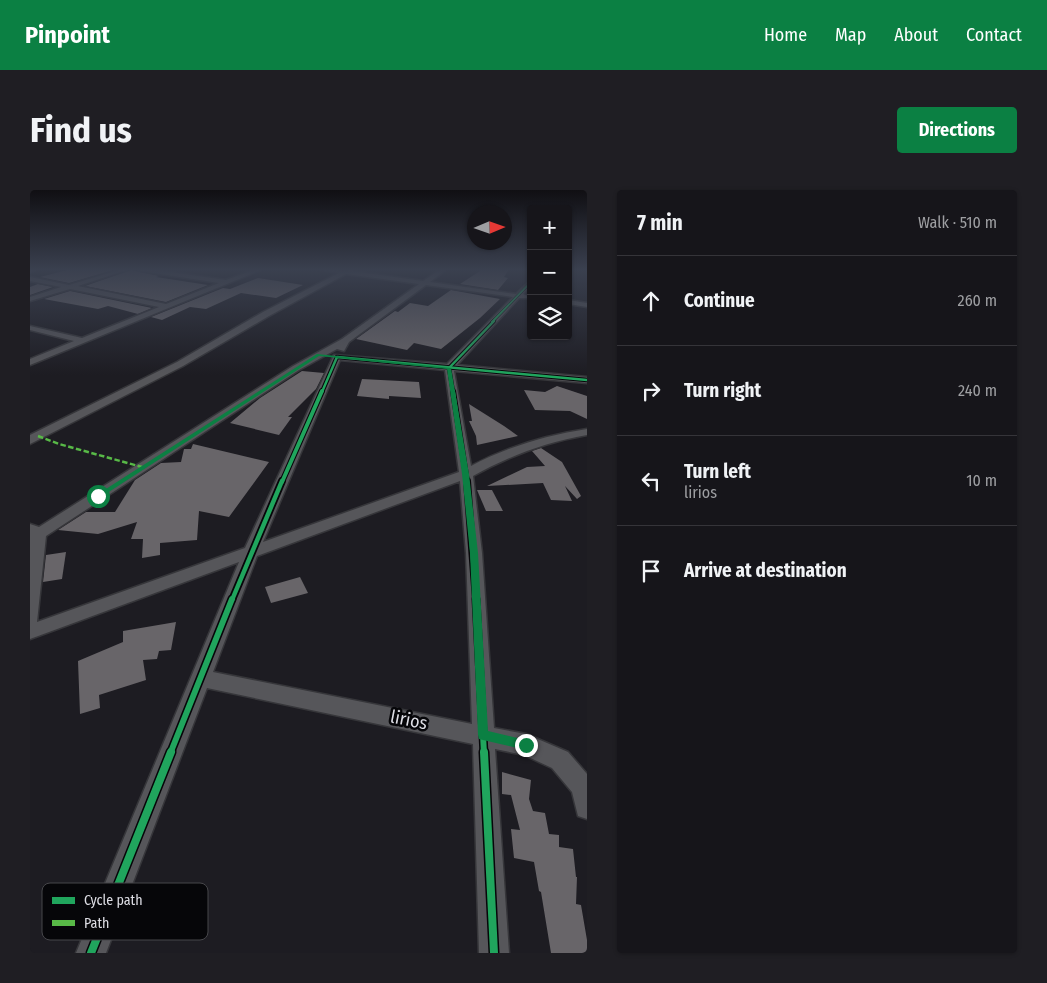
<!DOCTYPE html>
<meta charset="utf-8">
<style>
:root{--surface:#16151a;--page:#1f1e23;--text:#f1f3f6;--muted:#9e9fa2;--line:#353439;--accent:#0b8043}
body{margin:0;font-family:"Fira Sans Condensed",sans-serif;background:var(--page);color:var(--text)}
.controls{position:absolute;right:15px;top:15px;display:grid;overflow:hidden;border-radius:5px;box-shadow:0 1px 4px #0004}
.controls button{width:45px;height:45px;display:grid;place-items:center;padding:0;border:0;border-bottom:1px solid var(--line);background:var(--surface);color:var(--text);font:25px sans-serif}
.compass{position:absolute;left:437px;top:15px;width:45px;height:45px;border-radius:50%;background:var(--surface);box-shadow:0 1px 4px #0004;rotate:88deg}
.stop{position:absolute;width:15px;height:15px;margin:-11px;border:4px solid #0b8043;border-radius:50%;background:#fff}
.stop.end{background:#0b8043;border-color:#fff;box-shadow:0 1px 5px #0008}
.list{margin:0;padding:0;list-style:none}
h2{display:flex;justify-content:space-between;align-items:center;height:65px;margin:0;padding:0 20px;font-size:21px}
h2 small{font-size:16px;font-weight:400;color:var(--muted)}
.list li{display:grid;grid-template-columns:32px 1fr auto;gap:15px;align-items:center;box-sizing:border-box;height:90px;padding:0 20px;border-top:1px solid var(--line)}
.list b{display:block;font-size:19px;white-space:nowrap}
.list p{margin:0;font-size:16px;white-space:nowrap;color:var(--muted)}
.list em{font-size:16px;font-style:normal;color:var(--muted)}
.icon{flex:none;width:28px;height:28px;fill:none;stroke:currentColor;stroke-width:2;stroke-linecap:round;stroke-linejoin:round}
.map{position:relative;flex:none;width:557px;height:763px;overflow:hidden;border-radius:5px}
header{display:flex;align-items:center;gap:30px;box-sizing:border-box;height:70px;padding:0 25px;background:var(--accent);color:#fff}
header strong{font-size:24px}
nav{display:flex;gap:28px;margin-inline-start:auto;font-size:18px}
.intro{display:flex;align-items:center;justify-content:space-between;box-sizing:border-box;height:120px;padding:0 30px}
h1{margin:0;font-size:35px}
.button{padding:12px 22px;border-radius:5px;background:var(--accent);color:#fff;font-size:18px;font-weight:700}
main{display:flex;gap:30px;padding:0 30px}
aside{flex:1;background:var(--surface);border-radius:5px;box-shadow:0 1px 4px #0004}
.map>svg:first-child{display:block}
</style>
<header>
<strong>Pinpoint</strong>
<nav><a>Home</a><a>Map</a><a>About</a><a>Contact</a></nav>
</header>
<div class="intro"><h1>Find us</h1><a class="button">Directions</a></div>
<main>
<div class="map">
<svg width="557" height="763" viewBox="0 0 557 763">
<rect width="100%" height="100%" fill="#1d1c22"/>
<g fill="#686569">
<polygon points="41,79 87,79 39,93 10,87"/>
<polygon points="453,79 479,79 474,87 478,88 468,100 430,94"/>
<polygon points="101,80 129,86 126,87 178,95 136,112 55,96"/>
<polygon points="228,88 273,95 246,108 211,103 176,119 160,117 132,130 121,127 193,98 200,99"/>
<polygon points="8,94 23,97 0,105 0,97"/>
<polygon points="421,100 470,109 450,128 411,159 384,153 377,160 326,149 365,121 368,122 380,113 398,116"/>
<polygon points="40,101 122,118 108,124 78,116 68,119 14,109"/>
<polygon points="272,181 294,183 286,199 258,227 262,227 249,245 200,233 230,208"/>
<polygon points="332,189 389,192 391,208 359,206 359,209 327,206"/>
<polygon points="527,196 557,206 557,229 540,221 505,220 494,200 515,202"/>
<polygon points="439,214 474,236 488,246 447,255 446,246 439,231 442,231"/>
<polygon points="163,254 239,272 199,327 169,321 167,350 130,353 130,365 112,368 113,349 101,349 107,332 68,344 28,340 56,322 85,322 105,290 131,273 151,272 154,259 161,259"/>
<polygon points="511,258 532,272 551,306 547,309 535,296 542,311 521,310 513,293 457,296 497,277 515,276 502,261"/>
<polygon points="447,300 462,300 473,321 456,321"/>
<polygon points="36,362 32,389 13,392 16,365"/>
<polygon points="270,387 278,403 241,413 235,397"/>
<polygon points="146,432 141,460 129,461 127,469 113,470 116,490 69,505 70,518 50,524 48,471 93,452 93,441"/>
<polygon points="472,582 501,590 499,609 503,621 515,623 519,644 529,645 529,657 543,659 546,687 547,687 546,714 551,715 557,750 557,763 521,763 511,702 509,701 504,672 484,668 481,639 490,640 481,605 472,604"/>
</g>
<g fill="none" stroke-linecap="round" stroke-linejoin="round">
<g stroke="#36363a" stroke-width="3">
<g id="street">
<polygon points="92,79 100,79 48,96 136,114 189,93 111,81 108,79 120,79 196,90 226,79 233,79 0,175 0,169 44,151 0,140 0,136 52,148 129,117 40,99 0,111 0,107 31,97 0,91 0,87 39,95"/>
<path d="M287,79l28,2 10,-2 -3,2 71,10 18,-12h6l-17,13 86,12 15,-14v6l-8,8 5,2v2h-9l-62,67 130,12v6l-133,-12 17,95c36,-19 76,-31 116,-37v6c-41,7 -78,21 -114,41l9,77 12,175 32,6 42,18 19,22v45l-9,-3 -6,-24 -20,-24 -28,-13 -29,-6 14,204h-30l-6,-209 -266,-56 -101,265h-30l163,-391 -209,77v-115l9,3 254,-161 49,-27 77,-55 -73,-10 -77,42 -86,50 -149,76 -4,2v-9l147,-73 86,-50 76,-39zM396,95l87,12 -66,67 -113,-9 -89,193 -208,74 9,-86 253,-166 38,-21 7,2 5,-9zM310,170l105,10 14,102 -196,70zM430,291l6,72 6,171 -259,-52 44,-116z"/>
<polygon points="538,110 557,113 557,117 538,114"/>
</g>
</g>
<g stroke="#36363a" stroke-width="2">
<polygon id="secondary" points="0,79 9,79 0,83"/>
</g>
<use href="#street" fill="#56565a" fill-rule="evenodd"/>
<use href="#secondary" fill="#59575b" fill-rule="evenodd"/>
<polyline stroke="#58b947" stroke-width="2.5" stroke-dasharray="5.5 2.5" stroke-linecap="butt" points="8,246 29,254 112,277"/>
<g stroke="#060609" stroke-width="3">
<polyline id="cycleway-far5" points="462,132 501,92"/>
</g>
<g stroke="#060609" stroke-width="4.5">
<g id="cycleway-far4">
<polyline points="292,202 307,167 557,190"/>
<polyline points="423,202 419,178 464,131"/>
</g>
</g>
<g stroke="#060609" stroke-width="6">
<g id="cycleway-far3">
<polyline points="423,201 437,292"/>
<polyline points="252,292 292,201"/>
</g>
</g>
<g stroke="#060609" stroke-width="8">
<g id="cycleway-far2">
<polyline points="437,291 446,410"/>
<polyline points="202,410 252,291"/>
</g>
</g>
<g stroke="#060609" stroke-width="9">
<g id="cycleway-far1">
<polyline points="446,409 454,564"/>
<polyline points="140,564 202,409"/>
</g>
</g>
<g stroke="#060609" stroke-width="11">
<g id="cycleway">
<polyline points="454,562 464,763"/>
<polyline points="61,763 141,562"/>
</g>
</g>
<use href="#cycleway-far5" stroke="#20a55d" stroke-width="2"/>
<use href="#cycleway-far4" stroke="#20a55d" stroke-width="2.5"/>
<use href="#cycleway-far3" stroke="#20a55d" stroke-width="4"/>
<use href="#cycleway-far2" stroke="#20a55d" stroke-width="4.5"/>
<use href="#cycleway-far1" stroke="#20a55d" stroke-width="6"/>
<use href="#cycleway" stroke="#20a55d" stroke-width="8"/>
</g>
<linearGradient id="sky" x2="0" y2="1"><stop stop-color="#100f13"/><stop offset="0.43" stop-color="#3a404f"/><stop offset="1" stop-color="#3a404f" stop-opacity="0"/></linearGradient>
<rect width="557" height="185" fill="url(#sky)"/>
<polygon fill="#0b8043" points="287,164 421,178 439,284 448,363 458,541 500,551 501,555 500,559 496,560 453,550 449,549 448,545 440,363 432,284 417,179 289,166 71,307 65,306"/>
<g text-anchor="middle" stroke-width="5" stroke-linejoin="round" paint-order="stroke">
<g font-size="18" fill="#dedee5" stroke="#060609">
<text transform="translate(379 530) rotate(11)" y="6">lirios</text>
</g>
</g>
<rect x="12" y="693" width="166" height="57" rx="8" fill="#060609" stroke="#47474b" stroke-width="1"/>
<rect x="22" y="707" width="23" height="7" fill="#20a55d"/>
<rect x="22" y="730" width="23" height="6" fill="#58b947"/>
<g font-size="14" fill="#dedee5">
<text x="54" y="715">Cycle path</text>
<text x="54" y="738">Path</text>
</g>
</svg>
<div class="controls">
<button>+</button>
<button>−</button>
<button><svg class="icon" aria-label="layers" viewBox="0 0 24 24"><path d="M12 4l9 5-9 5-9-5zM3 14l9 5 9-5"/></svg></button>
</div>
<svg class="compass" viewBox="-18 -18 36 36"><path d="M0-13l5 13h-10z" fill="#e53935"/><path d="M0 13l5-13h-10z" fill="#9e9fa2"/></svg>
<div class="stop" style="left:68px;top:306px"></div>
<div class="stop end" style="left:496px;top:555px"></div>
</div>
<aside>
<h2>7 min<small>Walk · 510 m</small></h2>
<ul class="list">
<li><svg class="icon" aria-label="ahead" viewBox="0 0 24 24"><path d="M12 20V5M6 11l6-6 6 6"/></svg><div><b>Continue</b></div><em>260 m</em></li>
<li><svg class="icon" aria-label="right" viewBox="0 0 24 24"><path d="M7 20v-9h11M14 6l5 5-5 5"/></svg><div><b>Turn right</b></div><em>240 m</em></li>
<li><svg class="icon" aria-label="left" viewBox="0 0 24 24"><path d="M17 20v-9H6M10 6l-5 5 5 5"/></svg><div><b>Turn left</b><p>lirios</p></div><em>10 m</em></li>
<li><svg class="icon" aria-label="arrive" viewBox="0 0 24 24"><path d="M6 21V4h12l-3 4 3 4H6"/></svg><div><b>Arrive at destination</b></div></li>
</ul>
</aside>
</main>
